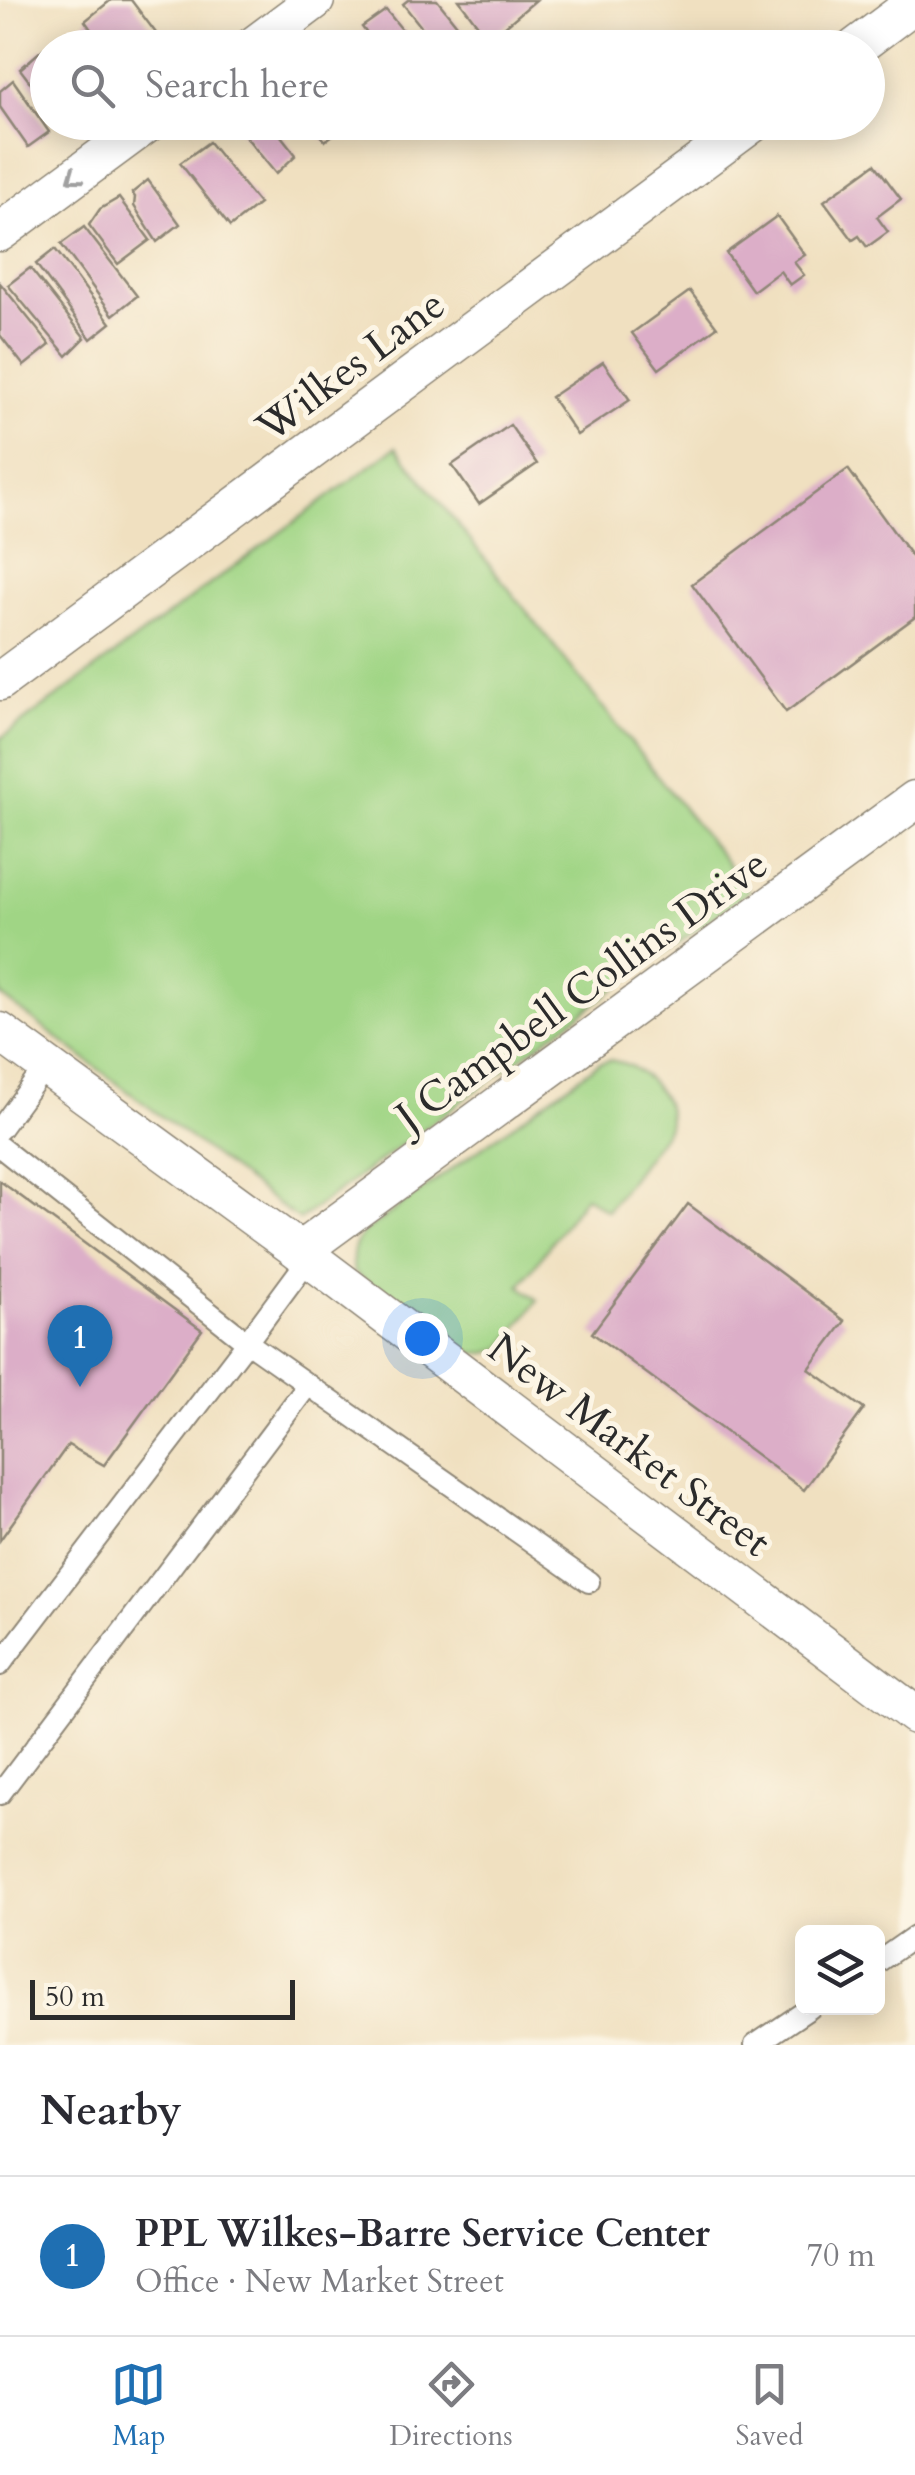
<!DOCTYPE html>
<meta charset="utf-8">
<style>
:root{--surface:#fff;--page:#f2f2f3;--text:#2b2b33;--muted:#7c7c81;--line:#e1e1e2;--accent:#1f6fb2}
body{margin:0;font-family:Cardo,serif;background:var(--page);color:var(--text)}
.controls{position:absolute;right:30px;bottom:30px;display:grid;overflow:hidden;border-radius:15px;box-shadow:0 5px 25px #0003}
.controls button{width:90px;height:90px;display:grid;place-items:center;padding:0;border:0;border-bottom:2px solid var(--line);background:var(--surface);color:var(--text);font:50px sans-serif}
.scale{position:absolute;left:30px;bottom:25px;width:265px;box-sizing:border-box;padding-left:10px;border:5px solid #2b2b2b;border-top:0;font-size:28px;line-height:35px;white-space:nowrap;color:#2b2b2b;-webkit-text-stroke:8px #fcf5e5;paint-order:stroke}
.you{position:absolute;left:422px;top:1338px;width:35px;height:35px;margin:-25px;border:8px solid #fff;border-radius:50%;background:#1a73e8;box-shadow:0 0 0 15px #1a73e833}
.badge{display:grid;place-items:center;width:65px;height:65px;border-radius:50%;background:var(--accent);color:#fff;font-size:32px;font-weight:700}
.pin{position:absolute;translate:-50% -82px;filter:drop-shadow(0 2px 5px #0008)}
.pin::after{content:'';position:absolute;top:52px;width:35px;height:30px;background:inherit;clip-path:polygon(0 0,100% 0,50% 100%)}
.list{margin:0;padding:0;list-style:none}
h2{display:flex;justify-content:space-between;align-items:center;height:130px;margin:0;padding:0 40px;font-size:42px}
h2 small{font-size:32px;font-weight:400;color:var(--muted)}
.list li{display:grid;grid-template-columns:65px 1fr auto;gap:30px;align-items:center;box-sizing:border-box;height:160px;padding:0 40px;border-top:2px solid var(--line)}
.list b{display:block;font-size:38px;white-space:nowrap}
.list p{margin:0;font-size:32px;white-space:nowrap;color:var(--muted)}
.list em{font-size:32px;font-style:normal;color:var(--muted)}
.icon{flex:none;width:55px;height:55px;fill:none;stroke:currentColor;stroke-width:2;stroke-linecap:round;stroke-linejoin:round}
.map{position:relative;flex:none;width:915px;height:2045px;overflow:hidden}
.search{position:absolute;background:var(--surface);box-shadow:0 5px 25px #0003;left:30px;right:30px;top:30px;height:110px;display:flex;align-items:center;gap:25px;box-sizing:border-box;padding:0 35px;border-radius:55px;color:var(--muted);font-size:38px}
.sheet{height:290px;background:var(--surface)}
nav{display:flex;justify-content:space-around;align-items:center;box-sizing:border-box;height:140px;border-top:2px solid var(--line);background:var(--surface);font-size:28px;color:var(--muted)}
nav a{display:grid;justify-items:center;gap:5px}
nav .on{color:var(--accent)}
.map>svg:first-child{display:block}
</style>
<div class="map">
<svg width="915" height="2045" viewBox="0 0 915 2045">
<rect width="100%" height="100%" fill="#fcf5e5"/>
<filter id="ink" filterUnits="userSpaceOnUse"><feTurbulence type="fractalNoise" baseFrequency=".01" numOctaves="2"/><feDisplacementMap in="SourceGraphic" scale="20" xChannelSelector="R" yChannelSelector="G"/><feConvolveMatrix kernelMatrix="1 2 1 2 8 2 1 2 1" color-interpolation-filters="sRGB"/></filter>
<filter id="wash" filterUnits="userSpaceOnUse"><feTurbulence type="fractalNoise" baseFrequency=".0048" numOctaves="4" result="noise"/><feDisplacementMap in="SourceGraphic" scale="40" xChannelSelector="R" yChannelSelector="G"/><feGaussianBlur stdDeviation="2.25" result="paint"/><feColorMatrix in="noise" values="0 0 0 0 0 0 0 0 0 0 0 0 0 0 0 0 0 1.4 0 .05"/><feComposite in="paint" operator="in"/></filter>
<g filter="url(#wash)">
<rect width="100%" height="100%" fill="#f0e0c0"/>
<g fill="#a0d585" stroke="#668058" stroke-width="2.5">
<polygon points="396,447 749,891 299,1220 0,995 0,739"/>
<path d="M610,1060c8,2 17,3 24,8 18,12 42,38 33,61l-60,82 -22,-15 -65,90 18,14 -36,48 -15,5h-23l-110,-81c-3,-17 -1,-27 10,-40l235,-169z"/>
</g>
<g id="blocks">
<g fill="#dcaec8">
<polygon points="111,0 131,0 165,45 163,48 104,48 85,21"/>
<polygon points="408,0 437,0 472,44 468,48 438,48 403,4"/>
<polygon points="459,0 536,0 489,40"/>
<polygon points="386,10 417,48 378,48 362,27"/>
<polygon points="43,49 48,54 48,106 20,69"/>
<polygon points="13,80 49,132 28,147 0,107 0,91"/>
<polygon points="234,122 270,122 296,155 276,174"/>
<polygon points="311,122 350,122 325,141"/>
<polygon points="209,142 259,204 230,227 180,163"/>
<polygon points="875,164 901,199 877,217 888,232 867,247 859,236 853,240 824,201"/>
<polygon points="148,180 180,224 157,242 134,206 135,197 132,193"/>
<polygon points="119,198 150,240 118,264 89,225 100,209"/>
<polygon points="777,216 805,255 794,262 804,275 790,285 780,271 753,291 726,253"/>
<polygon points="84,227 137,296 113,315 61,244"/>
<polygon points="55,249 111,323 91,339 36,264"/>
<polygon points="30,268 85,338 67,356 8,285"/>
<polygon points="0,283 50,345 24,366 0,335"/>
<polygon points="690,291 717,327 659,369 632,333"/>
<polygon points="603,362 630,400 577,435 551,397"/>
<polygon points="510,425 537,464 479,504 452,465"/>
<polygon points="848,469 915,561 915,617 786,712 692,584"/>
<polygon points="0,1181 202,1330 104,1465 68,1445 0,1540"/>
<polygon points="688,1204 845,1321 809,1369 864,1409 804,1490 592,1333"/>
</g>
</g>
</g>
<g filter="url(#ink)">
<use href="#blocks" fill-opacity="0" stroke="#8e8676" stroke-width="2.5"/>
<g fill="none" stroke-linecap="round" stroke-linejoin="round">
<g stroke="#8e8676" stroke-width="24">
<g id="service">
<polyline points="0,1129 46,1066"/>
<polyline points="0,1147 247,1342 309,1258"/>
<polyline points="0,1665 247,1342 589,1582"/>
<polyline points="0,1794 308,1385"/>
<polyline points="878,1962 915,1936"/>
<polyline points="755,2045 810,2008"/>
</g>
</g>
<g stroke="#8e8676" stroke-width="41">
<g id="minor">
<polyline points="251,48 315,0"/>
<polyline points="855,48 915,3"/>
<polyline points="0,232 149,122"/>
<polyline points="0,681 754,122"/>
<polyline points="0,1032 300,1251 915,1715"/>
<polyline points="300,1251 915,800"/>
</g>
</g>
<use href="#service" stroke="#fff" stroke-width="20"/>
<use href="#minor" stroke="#fff" stroke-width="38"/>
</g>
<defs><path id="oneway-chevron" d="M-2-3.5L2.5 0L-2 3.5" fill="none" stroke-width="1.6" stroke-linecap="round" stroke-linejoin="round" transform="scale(2.5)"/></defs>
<use stroke="#a0a0a0" href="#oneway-chevron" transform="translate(74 177) rotate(144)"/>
</g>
<g text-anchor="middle" stroke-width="10" stroke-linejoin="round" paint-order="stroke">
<g font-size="42" fill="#2b2b2b" stroke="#fcf5e5">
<text transform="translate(350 365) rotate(-37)" y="15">Wilkes Lane</text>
<text transform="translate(581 989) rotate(-36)" y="15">J Campbell Collins Drive</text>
<text transform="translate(630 1444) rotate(37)" y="15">New Market Street</text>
</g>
</g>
</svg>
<div class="controls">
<button><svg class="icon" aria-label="layers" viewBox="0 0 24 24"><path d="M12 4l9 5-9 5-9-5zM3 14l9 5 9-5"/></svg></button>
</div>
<div class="scale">50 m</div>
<div class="you"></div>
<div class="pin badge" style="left:80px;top:1387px">1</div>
<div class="search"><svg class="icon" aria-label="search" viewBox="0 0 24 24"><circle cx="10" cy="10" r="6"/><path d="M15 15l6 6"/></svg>Search here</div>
</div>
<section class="sheet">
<h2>Nearby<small></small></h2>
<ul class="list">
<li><span class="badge">1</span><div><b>PPL Wilkes-Barre Service Center</b><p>Office · New Market Street</p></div><em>70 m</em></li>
</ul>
</section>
<nav>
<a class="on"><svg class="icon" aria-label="map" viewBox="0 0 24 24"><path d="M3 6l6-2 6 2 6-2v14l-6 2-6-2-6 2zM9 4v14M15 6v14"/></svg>Map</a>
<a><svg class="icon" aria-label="directions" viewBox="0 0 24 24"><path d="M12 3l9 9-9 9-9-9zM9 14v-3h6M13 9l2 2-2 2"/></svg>Directions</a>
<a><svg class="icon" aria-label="saved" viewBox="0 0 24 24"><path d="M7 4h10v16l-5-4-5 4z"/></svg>Saved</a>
</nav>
